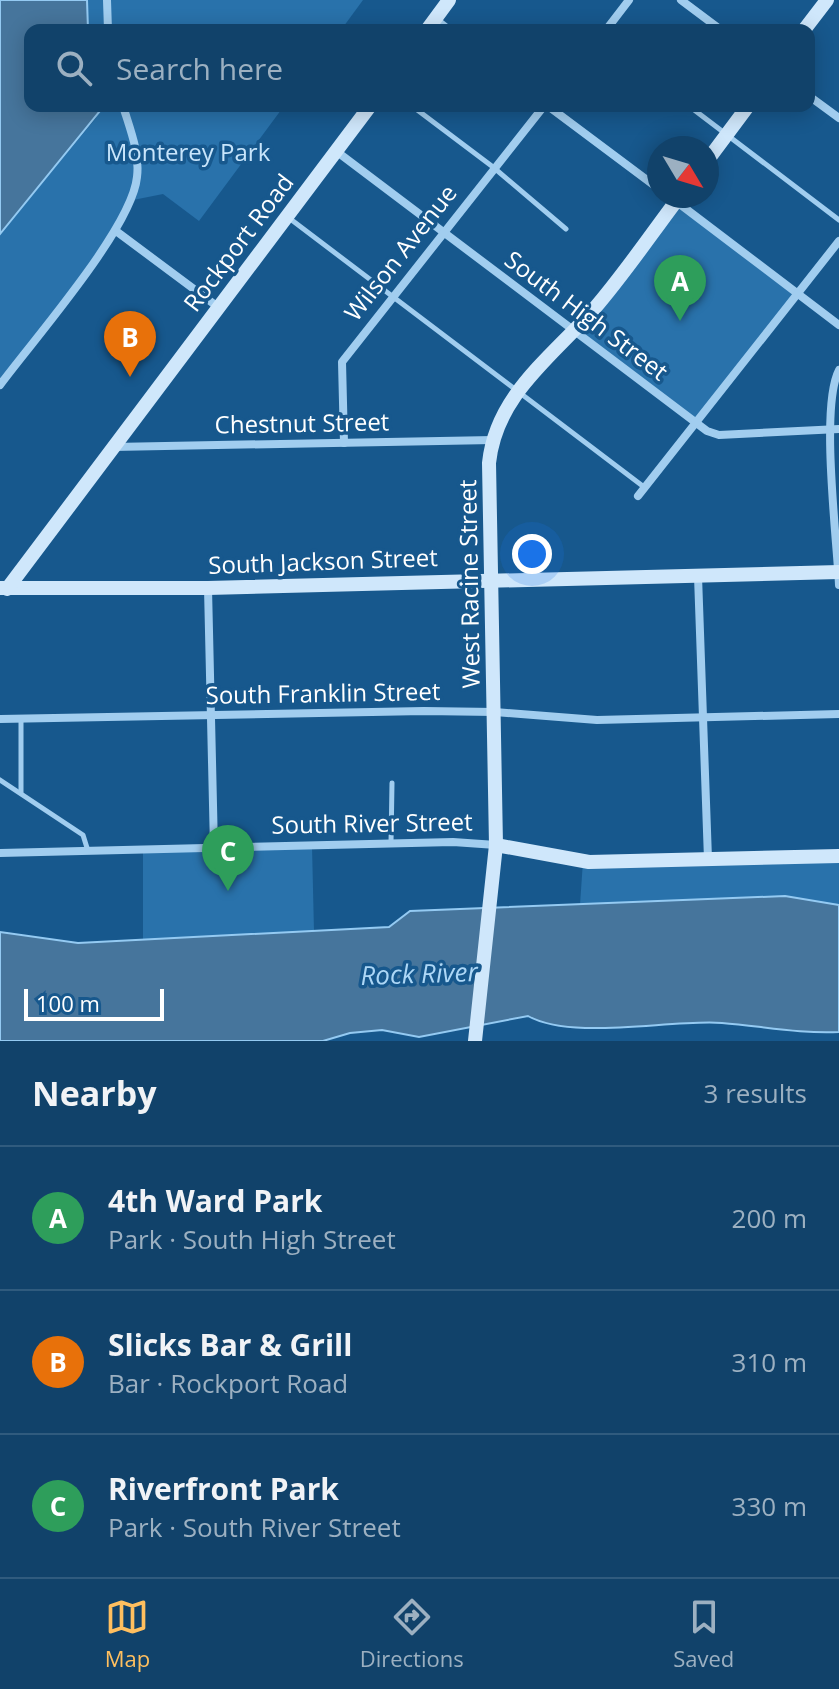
<!DOCTYPE html>
<meta charset="utf-8">
<style>
:root{--surface:#11426a;--page:#1a4970;--text:#f1f3f6;--muted:#9cb0c1;--line:#305b7e;--accent:#ffbf5f}
body{margin:0;font-family:"Open Sans",sans-serif;background:var(--page);color:var(--text)}
.compass{position:absolute;left:647px;top:136px;width:72px;height:72px;border-radius:50%;background:var(--surface);box-shadow:0 4px 20px #0003;rotate:128deg}
.scale{position:absolute;left:24px;bottom:20px;width:140px;box-sizing:border-box;padding-left:8px;border:4px solid #fff;border-top:0;font-size:22px;line-height:28px;white-space:nowrap;color:#fff;-webkit-text-stroke:6px #17588d;paint-order:stroke}
.you{position:absolute;left:532px;top:554px;width:28px;height:28px;margin:-20px;border:6px solid #fff;border-radius:50%;background:#1a73e8;box-shadow:0 0 0 12px #1a73e833}
.badge{display:grid;place-items:center;width:52px;height:52px;border-radius:50%;background:var(--accent);color:#fff;font-size:26px;font-weight:700}
.pin{position:absolute;translate:-50% -66px;filter:drop-shadow(0 2px 4px #0008)}
.pin::after{content:'';position:absolute;top:42px;width:28px;height:24px;background:inherit;clip-path:polygon(0 0,100% 0,50% 100%)}
.list{margin:0;padding:0;list-style:none}
h2{display:flex;justify-content:space-between;align-items:center;height:104px;margin:0;padding:0 32px;font-size:34px}
h2 small{font-size:26px;font-weight:400;color:var(--muted)}
.list li{display:grid;grid-template-columns:52px 1fr auto;gap:24px;align-items:center;box-sizing:border-box;height:144px;padding:0 32px;border-top:2px solid var(--line)}
.list b{display:block;font-size:30px;white-space:nowrap}
.list p{margin:0;font-size:26px;white-space:nowrap;color:var(--muted)}
.list em{font-size:26px;font-style:normal;color:var(--muted)}
.icon{flex:none;width:44px;height:44px;fill:none;stroke:currentColor;stroke-width:2;stroke-linecap:round;stroke-linejoin:round}
.map{position:relative;flex:none;width:839px;height:1041px;overflow:hidden}
.search{position:absolute;background:var(--surface);box-shadow:0 4px 20px #0003;left:24px;right:24px;top:24px;height:88px;display:flex;align-items:center;gap:20px;box-sizing:border-box;padding:0 28px;border-radius:16px;color:var(--muted);font-size:30px}
.sheet{height:536px;background:var(--surface)}
nav{display:flex;justify-content:space-around;align-items:center;box-sizing:border-box;height:112px;border-top:2px solid var(--line);background:var(--surface);font-size:22px;color:var(--muted)}
nav a{display:grid;justify-items:center;gap:4px}
nav .on{color:var(--accent)}
.map>svg:first-child{display:block}
</style>
<div class="map">
<svg width="839" height="1041" viewBox="0 0 839 1041">
<rect width="100%" height="100%" fill="#17588d"/>
<g fill="#2972ab">
<polygon points="87,0 363,0 341,30 88,30"/>
<polygon points="100,106 284,106 199,221 163,194 133,200 126,215 0,385 0,234 96,118"/>
<polygon points="676,202 798,294 696,423 573,331"/>
<polygon points="312,846 314,932 143,940 143,850"/>
<polygon points="839,856 839,905 785,896 580,905 583,861"/>
</g>
<g fill="#46759c" stroke="#94caf2" stroke-width="2">
<polygon points="0,0 87,0 88,30 30,30 30,106 100,106 100,111 0,234"/>
<path d="M785,896l54,9v127c-39,2 -78,-6 -117,-9 -52,-4 -150,18 -194,-7l-109,21 -37,-7 -32,3 -27,8h-323v-109l78,11 311,-16 21,-16z"/>
</g>
<g fill="none" stroke-linecap="round" stroke-linejoin="round">
<g stroke="#a1cdef" stroke-width="5">
<polyline points="412,106 493,167 566,229"/>
<polyline points="689,106 839,220"/>
<polyline points="289,218 644,487"/>
<polyline points="21,719 21,792"/>
<polyline points="0,780 83,835 88,851"/>
<polyline points="391,843 392,783"/>
</g>
<g stroke="#a1cdef" stroke-width="8">
<polyline points="107,0 108,30"/>
<polyline points="681,0 721,30"/>
<polyline points="435,19 449,30"/>
<polyline points="606,30 629,0"/>
<polyline points="809,96 839,118"/>
<polyline points="548,106 659,189"/>
<polyline points="336,151 707,431 719,435 839,429"/>
<polyline points="669,196 839,325"/>
<polyline points="116,231 218,307"/>
<path d="M839,370c-19,36 -2,169 0,215"/>
<path d="M0,385c34,-46 132,-157 137,-208 3,-24 -7,-48 -14,-71"/>
<polyline points="344,443 342,362 544,106"/>
<polyline points="113,447 493,440"/>
<polyline points="638,496 839,241"/>
<polyline points="698,576 708,859"/>
<polyline points="208,588 214,848"/>
<polyline points="0,719 424,711 495,712 597,720 839,714"/>
<polyline points="0,853 453,842 496,845"/>
</g>
<g stroke="#cfe7fb" stroke-width="14">
<polyline points="427,30 449,0"/>
<polyline points="804,30 827,0"/>
<polyline points="707,161 748,106"/>
<polyline points="0,588 208,588 839,572"/>
<polyline points="7,589 370,106"/>
<polyline points="496,845 589,862 839,856"/>
<path d="M475,1041l21,-196 -7,-382c7,-68 63,-106 105,-154 31,-36 58,-76 86,-113"/>
</g>
</g>
<g text-anchor="middle" stroke-width="7" stroke-linejoin="round" paint-order="stroke">
<g font-size="24" fill="#c8e5fb" stroke="#17588d">
<text x="188" y="161">Monterey Park</text>
</g>
<g font-size="24" fill="#fff" stroke="#17588d">
<text transform="translate(239 243) rotate(-53)" y="8">Rockport Road</text>
<text transform="translate(401 253) rotate(-52)" y="8">Wilson Avenue</text>
<text transform="translate(586 316) rotate(37)" y="8">South High Street</text>
<text transform="translate(302 424) rotate(-1)" y="8">Chestnut Street</text>
<text transform="translate(323 562) rotate(-2)" y="8">South Jackson Street</text>
<text transform="translate(470 584) rotate(-91)" y="8">West Racine Street</text>
<text transform="translate(323 694) rotate(-1)" y="8">South Franklin Street</text>
<text transform="translate(372 824) rotate(-1)" y="8">South River Street</text>
</g>
<g font-size="26" font-style="italic" fill="#add7f6" stroke="#17588d">
<text transform="translate(419 974) rotate(-2)" y="9">Rock River</text>
</g>
</g>
</svg>
<svg class="compass" viewBox="-18 -18 36 36"><path d="M0-13l5 13h-10z" fill="#e53935"/><path d="M0 13l5-13h-10z" fill="#9cb0c1"/></svg>
<div class="scale">100 m</div>
<div class="you"></div>
<div class="pin badge" style="left:680px;top:321px;background:#2e9e5b">A</div>
<div class="pin badge" style="left:130px;top:377px;background:#e8710a">B</div>
<div class="pin badge" style="left:228px;top:891px;background:#2e9e5b">C</div>
<div class="search"><svg class="icon" aria-label="search" viewBox="0 0 24 24"><circle cx="10" cy="10" r="6"/><path d="M15 15l6 6"/></svg>Search here</div>
</div>
<section class="sheet">
<h2>Nearby<small>3 results</small></h2>
<ul class="list">
<li><span class="badge" style="background:#2e9e5b">A</span><div><b>4th Ward Park</b><p>Park · South High Street</p></div><em>200 m</em></li>
<li><span class="badge" style="background:#e8710a">B</span><div><b>Slicks Bar &amp; Grill</b><p>Bar · Rockport Road</p></div><em>310 m</em></li>
<li><span class="badge" style="background:#2e9e5b">C</span><div><b>Riverfront Park</b><p>Park · South River Street</p></div><em>330 m</em></li>
</ul>
</section>
<nav>
<a class="on"><svg class="icon" aria-label="map" viewBox="0 0 24 24"><path d="M3 6l6-2 6 2 6-2v14l-6 2-6-2-6 2zM9 4v14M15 6v14"/></svg>Map</a>
<a><svg class="icon" aria-label="directions" viewBox="0 0 24 24"><path d="M12 3l9 9-9 9-9-9zM9 14v-3h6M13 9l2 2-2 2"/></svg>Directions</a>
<a><svg class="icon" aria-label="saved" viewBox="0 0 24 24"><path d="M7 4h10v16l-5-4-5 4z"/></svg>Saved</a>
</nav>
